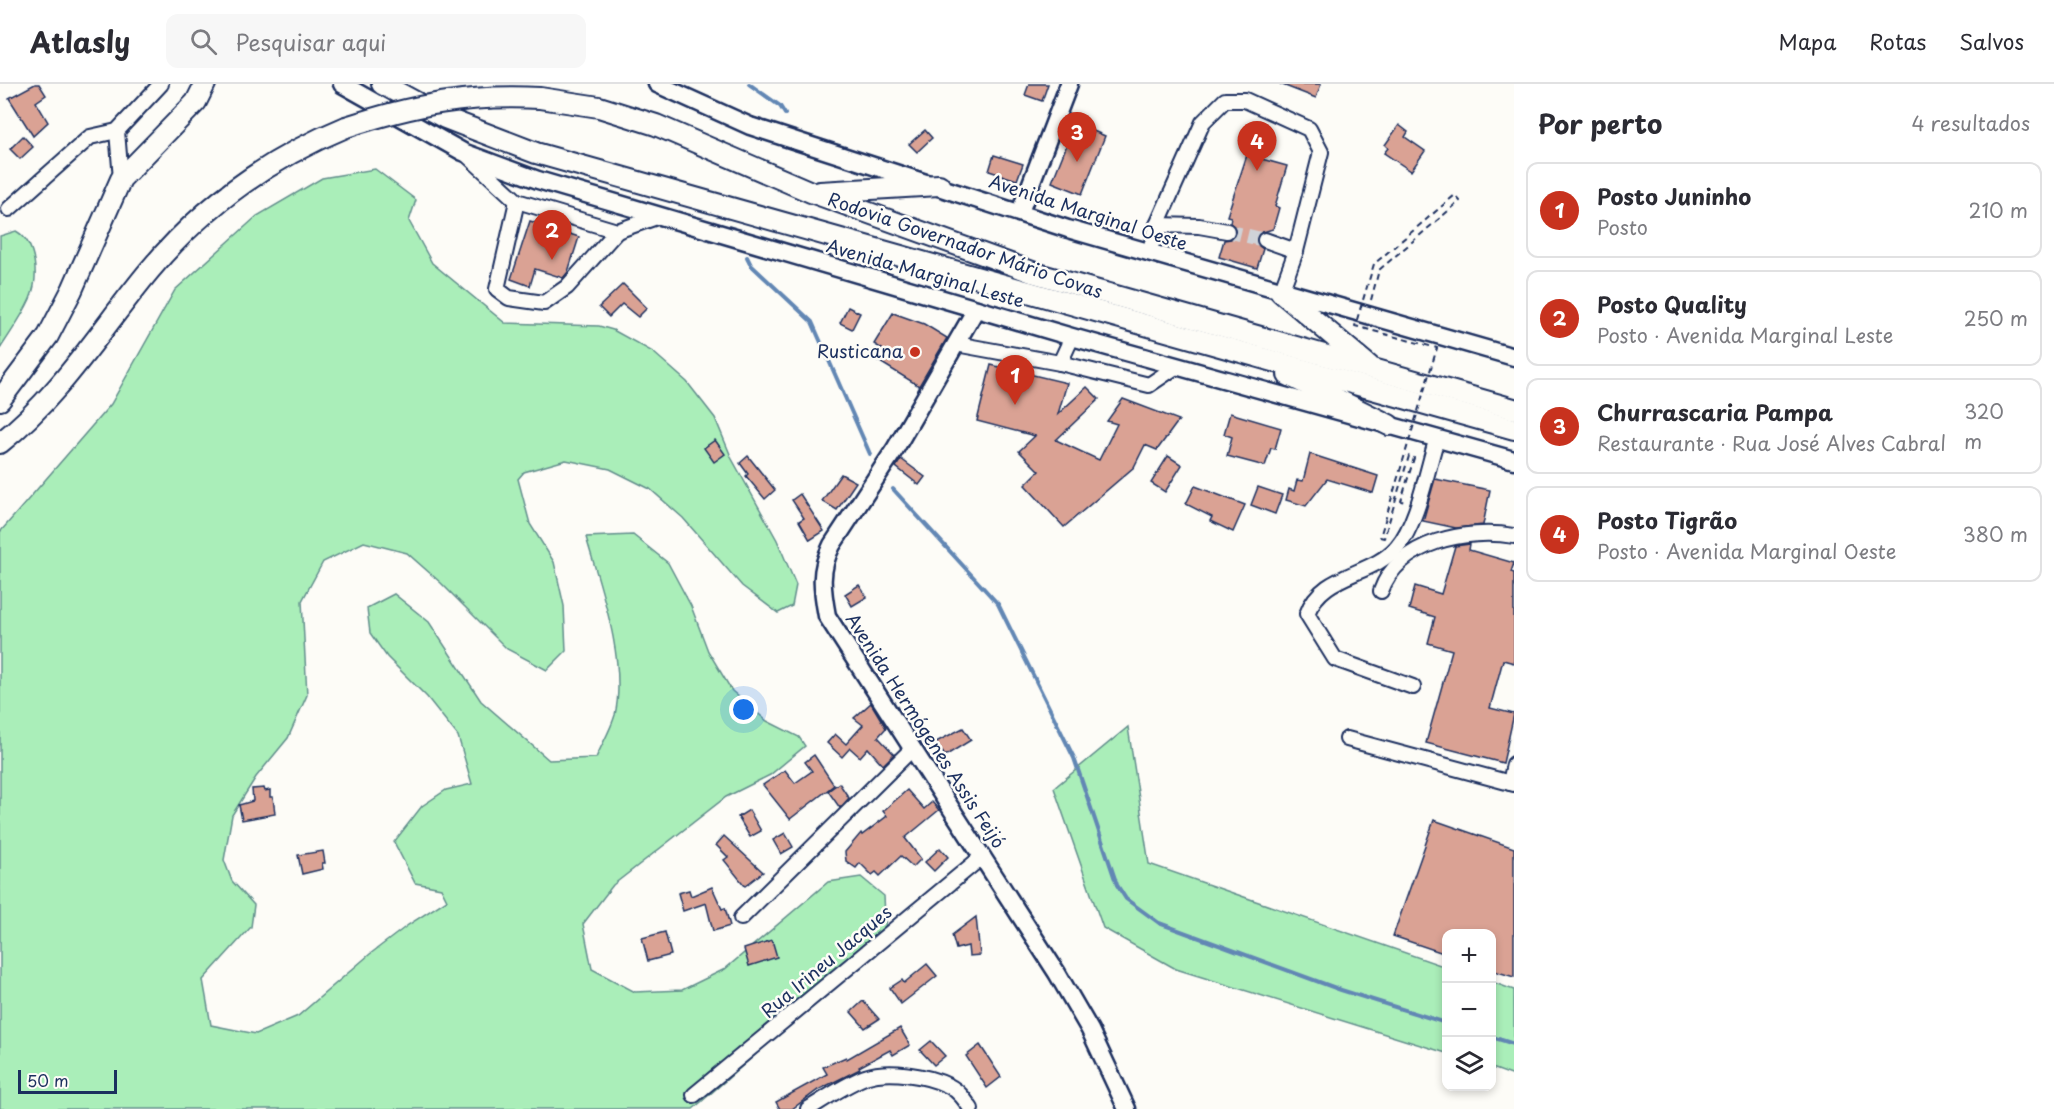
<!DOCTYPE html>
<html lang="pt">
<meta charset="utf-8">
<style>
:root{--surface:#fff;--page:#f7f7f7;--text:#2b2b33;--muted:#7c7c81;--line:#e1e1e2;--accent:#c8321e}
body{margin:0;font-family:"Playpen Sans",sans-serif;background:var(--page);color:var(--text)}
.controls{position:absolute;right:18px;bottom:18px;display:grid;overflow:hidden;border-radius:12px;box-shadow:0 3px 9px #0003}
.controls button{width:54px;height:54px;display:grid;place-items:center;padding:0;border:0;border-bottom:2px solid var(--line);background:var(--surface);color:var(--text);font:30px sans-serif}
.scale{position:absolute;left:18px;bottom:15px;width:99px;box-sizing:border-box;padding-left:6px;border:3px solid #1b2f5e;border-top:0;font-size:16px;line-height:21px;white-space:nowrap;color:#1b2f5e;-webkit-text-stroke:4px #fdfcf7;paint-order:stroke}
.you{position:absolute;left:744px;top:626px;width:21px;height:21px;margin:-15px;border:4px solid #fff;border-radius:50%;background:#1a73e8;box-shadow:0 0 0 9px #1a73e833}
.badge{display:grid;place-items:center;width:39px;height:39px;border-radius:50%;background:var(--accent);color:#fff;font-size:20px;font-weight:700}
.pin{position:absolute;translate:-50% -50px;filter:drop-shadow(0 2px 3px #0008)}
.pin::after{content:'';position:absolute;top:32px;width:21px;height:18px;background:inherit;clip-path:polygon(0 0,100% 0,50% 100%)}
.list{margin:0;padding:0;list-style:none}
h2{display:flex;justify-content:space-between;align-items:center;height:78px;margin:0;padding:0 24px;font-size:26px}
h2 small{font-size:20px;font-weight:400;color:var(--muted)}
.list li{display:grid;grid-template-columns:39px 1fr auto;gap:18px;align-items:center;box-sizing:border-box;height:96px;margin:0 12px 12px;padding:0 12px;border:2px solid var(--line);border-radius:12px}
.list b{display:block;font-size:22px;white-space:nowrap}
.list p{margin:0;font-size:20px;white-space:nowrap;color:var(--muted)}
.list em{font-size:20px;font-style:normal;color:var(--muted)}
.icon{flex:none;width:33px;height:33px;fill:none;stroke:currentColor;stroke-width:2;stroke-linecap:round;stroke-linejoin:round}
.map{position:relative;flex:none;width:1514px;height:1025px;overflow:hidden}
header{display:flex;align-items:center;gap:36px;box-sizing:border-box;height:84px;padding:0 30px;background:var(--surface);border-bottom:2px solid var(--line)}
header strong{font-size:28px}
nav{display:flex;gap:33px;margin-inline-start:auto;font-size:21px}
.search{width:420px;height:54px;background:var(--page);display:flex;align-items:center;gap:15px;box-sizing:border-box;padding:0 21px;border-radius:12px;color:var(--muted);font-size:22px}
main{display:flex}
aside{flex:1;background:var(--surface)}
.map>svg:first-child{display:block}
</style>
<header>
<strong>Atlasly</strong>
<div class="search"><svg class="icon" aria-label="search" viewBox="0 0 24 24"><circle cx="10" cy="10" r="6"/><path d="M15 15l6 6"/></svg>Pesquisar aqui</div>
<nav><a>Mapa</a><a>Rotas</a><a>Salvos</a></nav>
</header>
<main>
<div class="map">
<svg width="1514" height="1025" viewBox="0 0 1514 1025">
<rect width="100%" height="100%" fill="#fdfcf7"/>
<filter id="ink" filterUnits="userSpaceOnUse"><feTurbulence type="fractalNoise" baseFrequency=".0167" numOctaves="2"/><feDisplacementMap in="SourceGraphic" scale="12" xChannelSelector="R" yChannelSelector="G"/><feConvolveMatrix kernelMatrix="1 2 1 2 8 2 1 2 1" color-interpolation-filters="sRGB"/></filter>
<g filter="url(#ink)">
<g fill="#aaeeb9" stroke="#628e8c" stroke-width="1.5">
<path d="M375,85l41,31 -7,21 23,42 73,60 94,3 14,4 40,22 34,30 28,36 17,41 45,81 19,45 -4,21 -14,7 -36,-27 -59,-68 -33,-29 -40,-20 -44,-9 -42,12 -6,7 12,45 24,38 10,44 2,45 -19,19 -40,-21 -66,-66 -34,-30 -43,-11 -41,20 -21,39 5,94 -19,43 -32,39 -24,38 -8,45 8,21 22,24 -3,22 -48,53 8,45 45,9 42,-18 72,-62 38,-29 39,-25 -6,-12 -26,-5 -21,-41 28,-36 24,-16 26,-6 -14,-48 -31,-39 -40,-40 -17,-24 -3,-25 27,-14 35,28 52,79 68,59 47,-2c6,-14 15,-29 19,-43 12,-54 -14,-126 -29,-178l47,-2 35,28 23,43 17,45 24,40 35,30 32,16 6,9 -35,29 -44,22 -113,88 -30,39 9,45 43,23 47,-2 43,-21 103,-87 33,-5 23,19 2,40 -30,31 -163,142h-693v-577l111,-128 64,-114 82,-74 65,-38z"/>
<path d="M16,147c21,12 23,47 14,68 -8,18 -20,34 -30,50v-113z"/>
<polygon points="1128,643 1149,780 1446,883 1446,969 1176,885 1103,844 1054,704"/>
<polygon points="1492,898 1514,906 1514,992 1492,984"/>
</g>
<g fill="none" stroke-linecap="round" stroke-linejoin="round">
<g stroke="#6287b4" stroke-width="4">
<polyline points="749,0 780,22 785,30"/>
<polyline points="747,173 751,181 812,238 870,370"/>
<polyline points="893,405 998,520 1074,674 1117,801 1126,815 1159,839 1341,906 1446,939"/>
<polyline points="1492,953 1514,960"/>
</g>
</g>
<g fill="#daa294" stroke="#1b2f5e" stroke-width="1.5">
<polygon points="35,0 39,0 46,11 36,18 48,38 33,52 9,14"/>
<polygon points="1029,0 1048,0 1042,17 1025,11"/>
<polygon points="1280,0 1321,0 1316,14"/>
<polygon points="1399,41 1408,48 1405,53 1425,67 1411,87 1384,69 1388,64 1385,61"/>
<polygon points="925,46 932,54 917,68 909,60"/>
<polygon points="1091,46 1105,52 1082,110 1052,98 1070,53 1086,59"/>
<polygon points="23,52 33,63 20,75 10,65"/>
<polygon points="994,71 1023,80 1017,96 989,87"/>
<polygon points="1247,71 1287,82 1275,122 1279,124 1273,145 1260,149 1256,154 1258,161 1263,165 1257,184 1219,173 1224,156 1231,155 1236,149 1235,143 1230,139 1231,133 1227,132"/>
<polygon points="530,137 579,153 568,188 563,194 535,185 530,202 511,195"/>
<polygon points="623,200 647,224 638,233 622,220 609,233 599,223"/>
<polygon points="848,223 860,229 852,245 840,239"/>
<polygon points="893,229 924,240 947,254 919,302 875,275 882,265 874,260"/>
<polygon points="991,281 1067,299 1058,330 1087,303 1099,315 1056,356 1099,376 1117,340 1107,337 1123,315 1179,336 1157,366 1145,361 1134,383 1064,443 1025,401 1039,387 1019,367 1035,352 977,337"/>
<polygon points="1230,329 1281,344 1275,365 1271,364 1265,382 1227,372 1232,353 1224,350"/>
<polygon points="715,356 725,370 714,378 704,364"/>
<polygon points="1310,370 1378,392 1373,409 1327,395 1306,422 1286,416 1289,405 1294,407 1297,396 1303,397"/>
<polygon points="748,372 775,406 765,415 746,392 748,390 740,379"/>
<polygon points="1168,372 1182,381 1165,408 1151,399"/>
<polygon points="901,375 925,393 919,401 896,383"/>
<polygon points="841,390 856,398 837,426 822,417"/>
<polygon points="1435,395 1490,406 1483,441 1456,444 1423,437"/>
<polygon points="1195,402 1245,421 1233,448 1210,437 1212,433 1186,420"/>
<polygon points="1258,403 1282,411 1275,430 1251,421"/>
<polygon points="800,410 824,447 810,456 799,437 804,434 792,416"/>
<polygon points="1470,460 1469,466 1514,479 1511,488 1514,489 1514,579 1503,576 1490,624 1514,630 1503,679 1426,659 1452,566 1428,559 1435,533 1409,525 1415,502 1441,510 1455,462"/>
<polygon points="859,501 867,513 852,522 845,510"/>
<polygon points="871,619 886,644 878,653 894,670 883,681 868,664 860,673 850,664 842,673 827,659 835,650 846,660 863,641 854,634"/>
<polygon points="963,644 971,656 945,672 936,658"/>
<polygon points="814,671 834,701 790,735 763,701 785,686 795,699 812,687 805,678"/>
<polygon points="839,699 849,714 840,724 828,707"/>
<polygon points="264,704 265,707 270,706 270,713 273,713 275,730 242,736 239,721 253,717 252,705"/>
<polygon points="907,706 924,725 932,718 939,726 905,754 921,775 913,783 901,772 880,792 876,788 872,791 860,779 856,784 846,777 845,768 861,749 862,751 887,732 883,727"/>
<polygon points="749,726 761,747 750,753 738,733"/>
<polygon points="1434,736 1514,764 1514,893 1491,886 1491,849 1446,849 1446,870 1393,852"/>
<polygon points="785,749 793,763 781,770 773,756"/>
<polygon points="724,752 763,788 745,802 724,776 728,773 716,761"/>
<polygon points="940,764 948,773 934,787 925,778"/>
<polygon points="323,767 325,779 322,779 323,785 302,790 298,771"/>
<polygon points="712,803 722,825 725,824 730,842 713,847 706,819 683,827 678,809 689,806 691,812"/>
<polygon points="976,833 980,871 969,872 968,862 956,865 952,851"/>
<polygon points="665,848 671,871 648,877 642,854"/>
<polygon points="772,856 777,873 749,882 744,865"/>
<polygon points="927,880 937,892 901,920 890,904 902,896 904,899"/>
<polygon points="863,917 879,935 865,944 851,928"/>
<polygon points="900,944 910,961 893,971 890,966 859,983 860,985 818,1006 792,1025 780,1025 776,1018 827,990 823,983 846,973 847,975"/>
<polygon points="931,957 945,972 934,981 920,966"/>
<polygon points="980,961 1001,993 987,1004 966,972"/>
</g>
<g fill="none" stroke-linecap="round" stroke-linejoin="round">
<polyline stroke="#d0d3d8" stroke-width="14" stroke-dasharray="14 7" stroke-linecap="butt" points="1227,147 1265,156"/>
<g stroke="#1b2f5e" stroke-width="18">
<g id="minor">
<polyline points="117,47 121,95"/>
<polyline points="467,71 517,117 617,147 657,133"/>
<polyline points="517,117 497,205 509,214 544,219 567,203 617,147"/>
<polyline points="9,125 90,53 117,47 161,0"/>
<polyline points="1157,141 1203,38 1225,16 1245,16 1309,45 1321,68 1296,167"/>
<polyline points="1265,156 1296,167 1281,208"/>
<polyline points="1149,169 1157,141 1199,142 1227,147"/>
<polyline points="956,260 1060,279 1149,301 1177,282"/>
<polyline points="1060,279 1072,253"/>
<path d="M1381,507c18,-50 86,-63 133,-55"/>
<path d="M1413,603l-78,-28 -28,-45c15,-42 64,-37 90,-67 21,-24 30,-78 40,-109"/>
<polyline points="1347,655 1514,700"/>
<polyline points="1510,699 1514,680"/>
<polyline points="741,834 912,665"/>
<polyline points="694,1011 983,772"/>
<path d="M808,1025c18,-11 37,-24 57,-32 23,-8 62,-2 84,9 10,5 16,14 22,23"/>
</g>
</g>
<g stroke="#1b2f5e" stroke-width="21">
<g id="major">
<polyline points="342,0 463,68 538,96 1072,253 1514,376"/>
<polyline points="657,0 750,42 1068,145 1514,273"/>
<polyline points="1020,128 1069,0"/>
<path d="M976,225l-81,140 -63,96c-13,25 -10,44 -5,71l230,357 33,57 37,79"/>
</g>
</g>
<g stroke="#1b2f5e" stroke-width="24">
<g id="highway">
<polyline points="382,0 445,34 536,69 1514,345"/>
<polyline points="540,14 599,23 656,41 811,108 1035,189 1514,325"/>
<polyline points="820,108 939,101"/>
<polyline points="1281,208 1369,282"/>
<polyline points="1288,291 1389,341"/>
<polyline points="0,316 48,252 72,206 121,95 196,18 205,0"/>
<path d="M0,359c60,-47 101,-114 149,-172 54,-65 119,-112 197,-144"/>
</g>
</g>
<g stroke="#1b2f5e" stroke-width="2" stroke-dasharray="6 4.5" stroke-linecap="butt">
<polyline points="1371,216 1379,186 1460,117 1455,111 1374,180"/>
<polyline points="1380,453 1384,454 1409,372 1414,374 1401,417 1405,418"/>
</g>
<use href="#minor" stroke="#fdfcf7" stroke-width="14"/>
<use href="#major" stroke="#fdfcf7" stroke-width="16"/>
<use href="#highway" stroke="#fdfcf7" stroke-width="20"/>
<g stroke="#1b2f5e" stroke-width="24" stroke-linecap="butt">
<path id="highway-bridge" d="M346,43c67,-22 123,-33 194,-29"/>
</g>
<polyline stroke="#1b2f5e" stroke-width="2" stroke-dasharray="6 4.5" stroke-linecap="butt" points="1374,180 1355,242 1437,264 1380,453"/>
<use href="#highway-bridge" stroke="#fdfcf7" stroke-width="20"/>
</g>
</g>
<circle fill="#c8321e" stroke="#fdfcf7" stroke-width="2" cx="915" cy="268" r="6"/>
<g text-anchor="middle" stroke-width="5" stroke-linejoin="round" paint-order="stroke">
<g font-size="18" fill="#1b2f5e" stroke="#fdfcf7">
<text transform="translate(1088 129) rotate(18)" y="6">Avenida Marginal Oeste</text>
<text transform="translate(965 162) rotate(19)" y="6">Rodovia Governador Mário Covas</text>
<text transform="translate(925 190) rotate(16)" y="6">Avenida Marginal Leste</text>
<text transform="translate(925 647) rotate(57)" y="6">Avenida Hermógenes Assis Feijó</text>
<text transform="translate(827 878) rotate(-40)" y="6">Rua Irineu Jacques</text>
</g>
<g font-size="18" fill="#1b2f5e" stroke="#fdfcf7" text-anchor="end">
<text x="903" y="274">Rusticana</text>
</g>
</g>
</svg>
<div class="controls">
<button>+</button>
<button>−</button>
<button><svg class="icon" aria-label="layers" viewBox="0 0 24 24"><path d="M12 4l9 5-9 5-9-5zM3 14l9 5 9-5"/></svg></button>
</div>
<div class="scale">50 m</div>
<div class="you"></div>
<div class="pin badge" style="left:1015px;top:321px">1</div>
<div class="pin badge" style="left:552px;top:176px">2</div>
<div class="pin badge" style="left:1077px;top:78px">3</div>
<div class="pin badge" style="left:1257px;top:87px">4</div>
</div>
<aside>
<h2>Por perto<small>4 resultados</small></h2>
<ul class="list">
<li><span class="badge">1</span><div><b>Posto Juninho</b><p>Posto</p></div><em>210 m</em></li>
<li><span class="badge">2</span><div><b>Posto Quality</b><p>Posto · Avenida Marginal Leste</p></div><em>250 m</em></li>
<li><span class="badge">3</span><div><b>Churrascaria Pampa</b><p>Restaurante · Rua José Alves Cabral</p></div><em>320 m</em></li>
<li><span class="badge">4</span><div><b>Posto Tigrão</b><p>Posto · Avenida Marginal Oeste</p></div><em>380 m</em></li>
</ul>
</aside>
</main>
